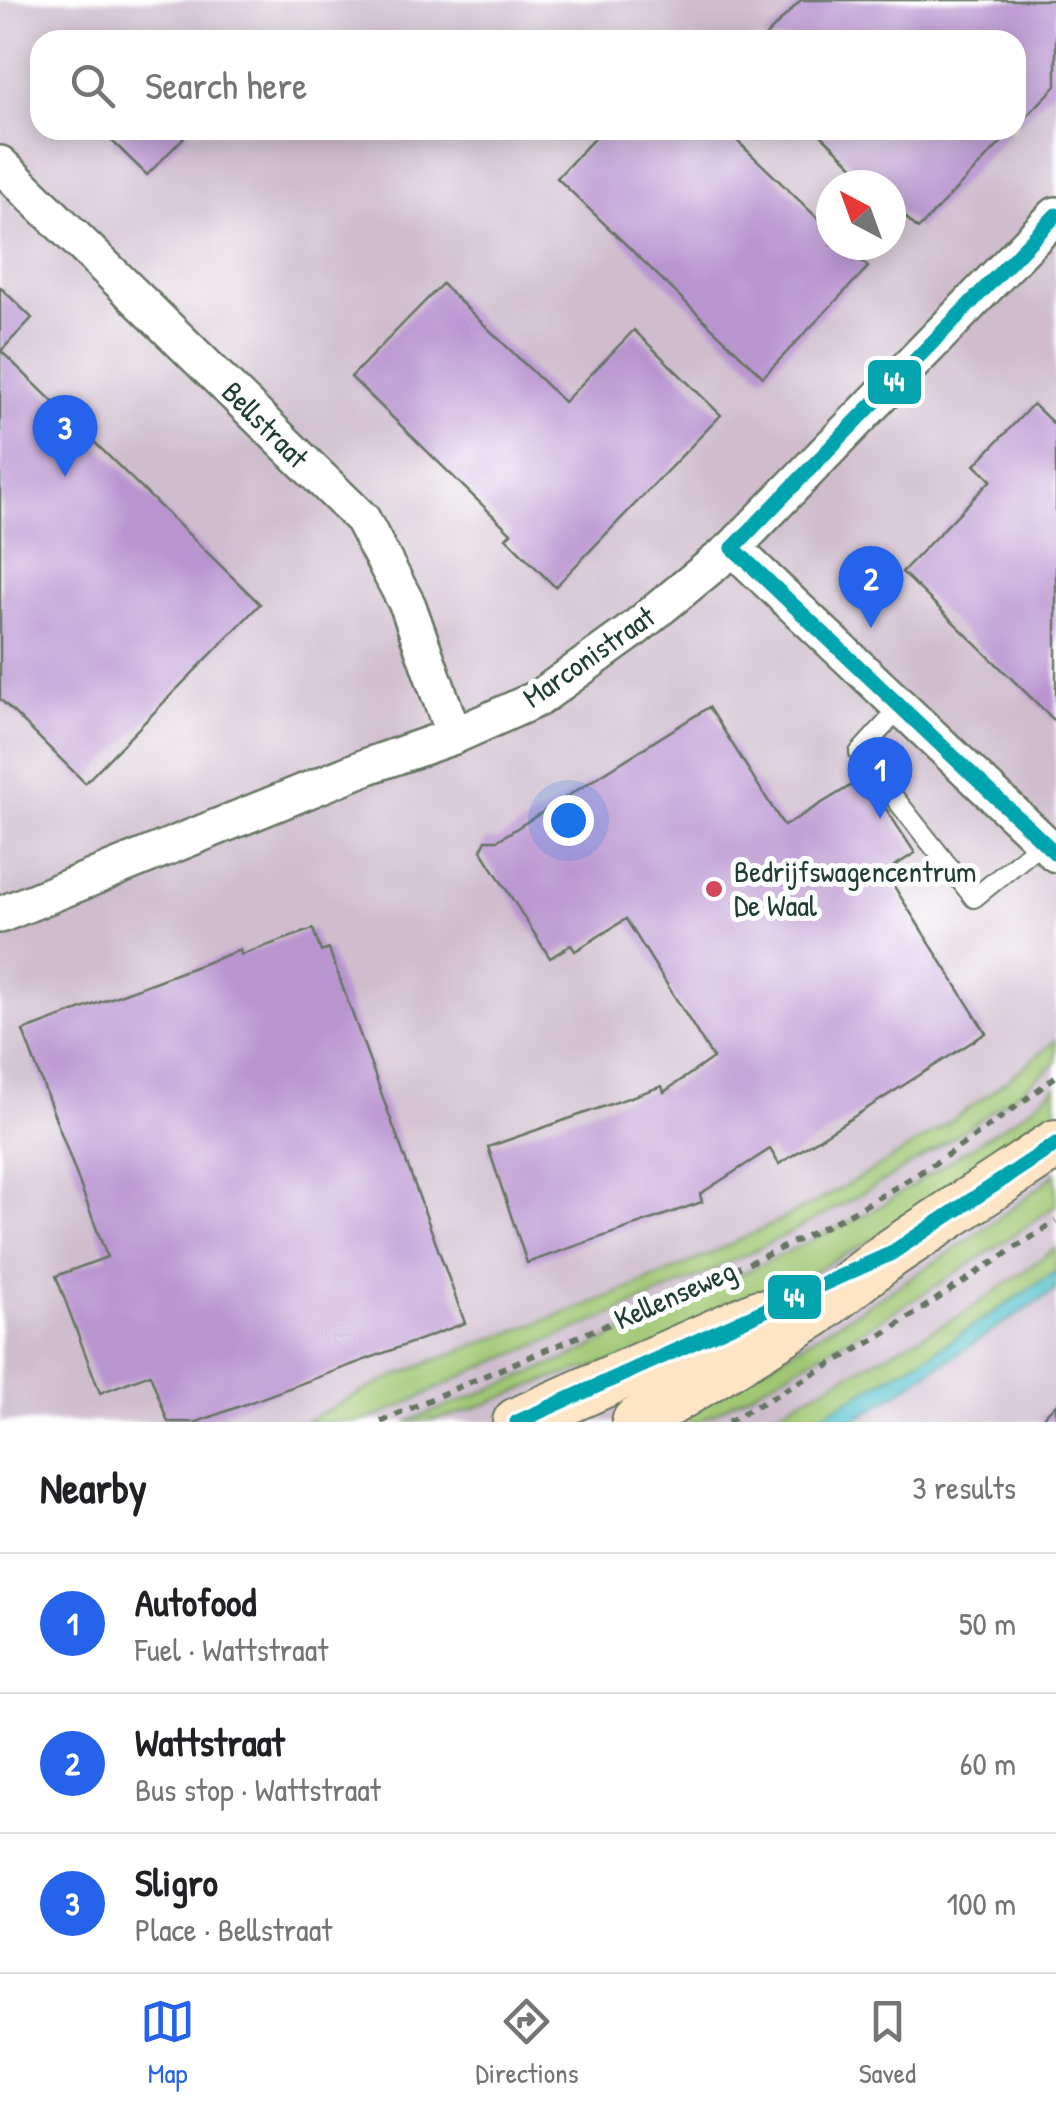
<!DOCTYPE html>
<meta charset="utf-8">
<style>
:root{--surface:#fff;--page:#f2f2f2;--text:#202124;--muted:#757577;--line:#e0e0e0;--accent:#2563eb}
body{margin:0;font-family:"Patrick Hand",sans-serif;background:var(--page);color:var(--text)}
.compass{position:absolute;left:816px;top:170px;width:90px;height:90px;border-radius:50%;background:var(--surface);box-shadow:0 5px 25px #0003;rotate:319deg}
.you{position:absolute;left:568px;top:820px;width:35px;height:35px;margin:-25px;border:8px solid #fff;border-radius:50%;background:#1a73e8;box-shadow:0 0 0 15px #1a73e833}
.badge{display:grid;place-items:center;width:65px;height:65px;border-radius:50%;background:var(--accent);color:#fff;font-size:32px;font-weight:700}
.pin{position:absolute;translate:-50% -82px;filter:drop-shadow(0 2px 5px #0008)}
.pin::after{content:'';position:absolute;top:52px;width:35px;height:30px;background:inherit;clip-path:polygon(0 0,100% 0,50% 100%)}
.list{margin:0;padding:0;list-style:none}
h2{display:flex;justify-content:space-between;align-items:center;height:130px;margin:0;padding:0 40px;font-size:42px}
h2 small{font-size:32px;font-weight:400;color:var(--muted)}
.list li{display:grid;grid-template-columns:65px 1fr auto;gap:30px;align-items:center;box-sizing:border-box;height:140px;padding:0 40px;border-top:2px solid var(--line)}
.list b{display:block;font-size:38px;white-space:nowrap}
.list p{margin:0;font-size:32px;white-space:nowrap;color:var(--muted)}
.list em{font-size:32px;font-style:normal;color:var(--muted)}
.icon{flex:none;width:55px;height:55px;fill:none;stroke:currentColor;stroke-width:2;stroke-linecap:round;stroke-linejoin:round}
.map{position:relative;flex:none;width:1056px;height:1422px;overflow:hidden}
.search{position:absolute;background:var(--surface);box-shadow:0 5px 25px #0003;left:30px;right:30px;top:30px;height:110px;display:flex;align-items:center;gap:25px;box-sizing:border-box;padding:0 35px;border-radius:30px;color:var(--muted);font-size:38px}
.sheet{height:550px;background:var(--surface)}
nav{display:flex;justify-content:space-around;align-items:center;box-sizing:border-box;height:140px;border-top:2px solid var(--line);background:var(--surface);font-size:28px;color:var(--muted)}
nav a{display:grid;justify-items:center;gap:5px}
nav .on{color:var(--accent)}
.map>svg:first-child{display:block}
</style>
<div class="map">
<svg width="1056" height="1422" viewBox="0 0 1056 1422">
<rect width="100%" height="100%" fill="#fff"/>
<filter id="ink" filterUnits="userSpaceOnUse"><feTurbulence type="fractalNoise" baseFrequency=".01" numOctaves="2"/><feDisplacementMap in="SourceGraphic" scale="20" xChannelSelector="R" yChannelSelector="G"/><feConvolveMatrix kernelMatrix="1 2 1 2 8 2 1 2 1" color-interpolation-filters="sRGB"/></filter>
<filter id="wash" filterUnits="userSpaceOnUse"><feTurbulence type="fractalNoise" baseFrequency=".0048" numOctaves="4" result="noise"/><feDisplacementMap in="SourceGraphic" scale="40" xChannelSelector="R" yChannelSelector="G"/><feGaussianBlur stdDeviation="2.25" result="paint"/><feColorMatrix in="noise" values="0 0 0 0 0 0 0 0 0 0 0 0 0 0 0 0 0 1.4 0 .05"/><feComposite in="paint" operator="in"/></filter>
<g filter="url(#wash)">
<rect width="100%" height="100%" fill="#e9deb9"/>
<path fill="#cfbdce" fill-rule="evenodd" d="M0,0h1056v1422h-1056zM40,40h976v90h-976zM831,185h60v60h-60z"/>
<g fill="#a0c773" stroke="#608254" stroke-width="2.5">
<path d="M1056,1040v23c-177,140 -359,220 -567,301 -33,13 -104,54 -132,58 -17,0 -36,0 -53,0 31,-16 62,-33 95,-47 67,-29 138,-50 206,-77 160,-63 320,-144 451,-258z"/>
<path d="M1056,1086v29c-112,93 -281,183 -416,238 -31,12 -64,17 -95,28 -45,16 -90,41 -138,41l158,-62 311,-151 152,-99z"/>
<path d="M1056,1173v32c-114,83 -235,150 -358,217h-27c124,-76 275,-155 385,-249z"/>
<polygon points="1056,1248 1056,1271 932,1353 818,1417 809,1422 758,1422 965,1313"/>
</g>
<polygon fill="#55c2cd" stroke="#3a8080" stroke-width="2.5" points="1056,1271 1056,1290 852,1422 809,1422 932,1353"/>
<g id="blocks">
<g fill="#b995d0">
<polygon points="801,0 1056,0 1056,86 1016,127 1016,40 762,40"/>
<polygon points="121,130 191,130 147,175 111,140"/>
<polygon points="602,130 726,130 831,231 831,245 845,245 868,267 763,377 557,178"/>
<polygon points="816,130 1013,130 918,229 891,203 891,185 873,185"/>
<polygon points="442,284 564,402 634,330 721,415 555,587 506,538 511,533 351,377"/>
<polygon points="0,287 32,318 1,351 260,604 85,783 0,699"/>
<polygon points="1033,404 1056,426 1056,722 902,572 991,480 975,465"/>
<polygon points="709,707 784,826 865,777 915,853 885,872 986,1033 779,1164 770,1149 700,1194 702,1202 527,1263 488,1147 662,1086 664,1092 713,1058 626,919 575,951 571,945 550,958 481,850 486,840 498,840"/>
<polygon points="313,929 321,952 329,949 331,955 465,1323 197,1422 168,1422 150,1374 100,1393 56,1276 107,1257 23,1031 240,950 241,955"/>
<polygon points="1056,1404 1056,1422 1038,1422"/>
</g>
</g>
</g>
<g filter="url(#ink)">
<use href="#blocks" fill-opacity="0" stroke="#667563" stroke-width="2.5"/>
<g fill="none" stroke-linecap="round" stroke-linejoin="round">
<g stroke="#667563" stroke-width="22">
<polyline id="lane" points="901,707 859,753 974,898 1043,842"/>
</g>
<g stroke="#667563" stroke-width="40">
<g id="street">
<polyline points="0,164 362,519 408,606 454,736"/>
<polyline points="733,548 1056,854"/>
<polyline points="0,915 368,766 454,736 539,698 633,630 733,548 1056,215"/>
</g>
</g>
<g stroke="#667563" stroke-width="52">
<g id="secondary">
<polyline points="517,1422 759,1314"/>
<polyline points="636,1422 814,1313 890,1254 1056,1144"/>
</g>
</g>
<g stroke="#667563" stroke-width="6" stroke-dasharray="8 8" stroke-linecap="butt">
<path d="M381,1422c145,-68 296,-121 439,-193 83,-41 163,-96 236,-153"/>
<polyline points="728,1422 879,1337 1056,1221"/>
</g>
<use href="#lane" stroke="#fff" stroke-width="18"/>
<use href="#street" stroke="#fff" stroke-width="35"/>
<use href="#secondary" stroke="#fde5c5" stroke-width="48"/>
<g stroke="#fff" stroke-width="22">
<g id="bus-1">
<polyline points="733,548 1056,215"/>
<polyline points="733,548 1056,854"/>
<polyline points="517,1422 890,1254 1056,1144"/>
</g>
</g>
<use href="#bus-1" stroke="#06a4ae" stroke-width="15"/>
</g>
</g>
<circle fill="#d1495b" stroke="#fff" stroke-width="4" cx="714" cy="889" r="10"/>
<g text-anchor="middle" stroke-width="10" stroke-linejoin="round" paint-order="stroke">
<g font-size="30" fill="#1f3d34" stroke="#fff">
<text transform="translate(265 425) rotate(45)" y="10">Bellstraat</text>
<text transform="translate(589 657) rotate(-35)" y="10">Marconistraat</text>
<text transform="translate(675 1295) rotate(-24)" y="10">Kellenseweg</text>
</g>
<g font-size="30" fill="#1f3d34" stroke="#fff" text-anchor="start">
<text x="734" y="882">Bedrijfswagencentrum<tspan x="734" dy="34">De Waal</tspan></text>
</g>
</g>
<g stroke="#fff" stroke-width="4">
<rect x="866" y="358" width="57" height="48" rx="10" fill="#06a4ae"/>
<rect x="766" y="1273" width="57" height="48" rx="10" fill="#06a4ae"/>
</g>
<g font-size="28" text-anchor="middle" font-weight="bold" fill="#fff">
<text x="894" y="391">44</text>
<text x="794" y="1307">44</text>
</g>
</svg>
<svg class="compass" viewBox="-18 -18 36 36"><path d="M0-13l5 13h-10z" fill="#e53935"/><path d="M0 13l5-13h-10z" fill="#757577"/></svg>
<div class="you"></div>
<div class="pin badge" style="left:880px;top:819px">1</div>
<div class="pin badge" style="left:871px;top:628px">2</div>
<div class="pin badge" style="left:65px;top:477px">3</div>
<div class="search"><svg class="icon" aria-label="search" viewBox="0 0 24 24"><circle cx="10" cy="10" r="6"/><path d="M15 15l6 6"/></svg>Search here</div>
</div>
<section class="sheet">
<h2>Nearby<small>3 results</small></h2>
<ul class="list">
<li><span class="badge">1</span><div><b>Autofood</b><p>Fuel · Wattstraat</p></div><em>50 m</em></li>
<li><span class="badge">2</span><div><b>Wattstraat</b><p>Bus stop · Wattstraat</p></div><em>60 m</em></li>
<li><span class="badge">3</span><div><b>Sligro</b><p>Place · Bellstraat</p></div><em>100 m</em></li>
</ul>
</section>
<nav>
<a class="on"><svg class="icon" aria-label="map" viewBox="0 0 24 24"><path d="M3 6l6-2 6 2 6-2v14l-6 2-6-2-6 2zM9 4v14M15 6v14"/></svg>Map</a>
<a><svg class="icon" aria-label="directions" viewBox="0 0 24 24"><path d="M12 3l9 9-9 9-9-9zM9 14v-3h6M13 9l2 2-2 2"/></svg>Directions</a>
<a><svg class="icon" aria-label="saved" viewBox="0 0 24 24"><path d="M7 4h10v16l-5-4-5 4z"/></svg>Saved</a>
</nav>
